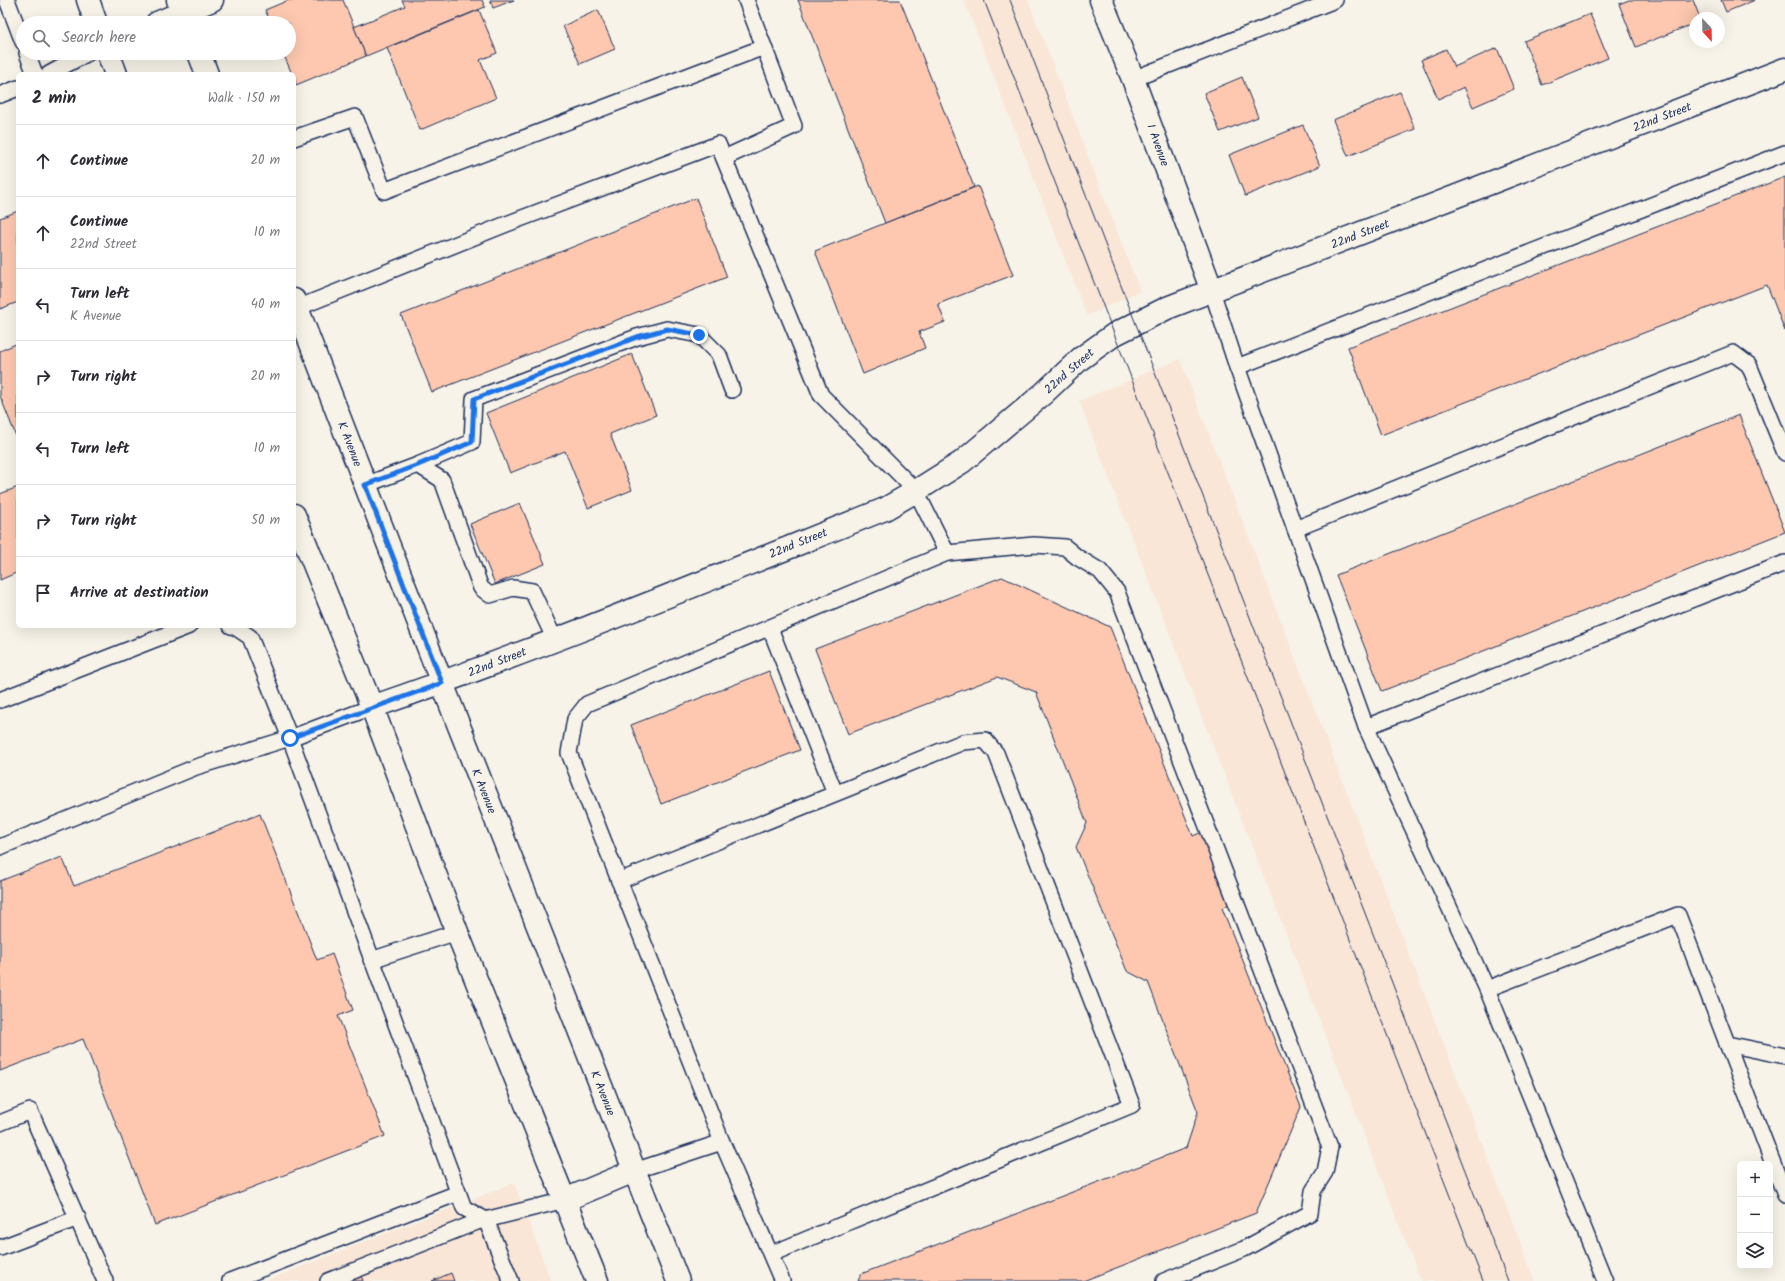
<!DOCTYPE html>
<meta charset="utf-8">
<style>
:root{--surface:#fff;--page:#f2f2f3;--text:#2b2b33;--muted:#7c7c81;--line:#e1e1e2}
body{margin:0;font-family:Kalam,sans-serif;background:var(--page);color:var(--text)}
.controls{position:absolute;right:12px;bottom:12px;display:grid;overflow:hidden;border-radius:6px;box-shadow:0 4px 16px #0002}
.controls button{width:36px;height:36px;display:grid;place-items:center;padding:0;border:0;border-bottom:1px solid var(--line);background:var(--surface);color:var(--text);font:20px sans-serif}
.compass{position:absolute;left:1689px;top:12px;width:36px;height:36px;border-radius:50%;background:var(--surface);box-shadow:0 4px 16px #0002;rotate:158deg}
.stop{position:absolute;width:12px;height:12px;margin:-9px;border:3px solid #1a73e8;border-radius:50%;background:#fff}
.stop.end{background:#1a73e8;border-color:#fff;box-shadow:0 1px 4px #0008}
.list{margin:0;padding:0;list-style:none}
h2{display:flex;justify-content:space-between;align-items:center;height:52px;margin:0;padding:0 16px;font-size:17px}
h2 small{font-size:13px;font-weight:400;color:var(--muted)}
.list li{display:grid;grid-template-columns:26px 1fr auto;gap:12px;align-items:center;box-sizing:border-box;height:72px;padding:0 16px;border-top:1px solid var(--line)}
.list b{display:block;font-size:15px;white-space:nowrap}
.list p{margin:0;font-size:13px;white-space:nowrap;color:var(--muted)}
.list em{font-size:13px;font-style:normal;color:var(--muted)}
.icon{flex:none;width:22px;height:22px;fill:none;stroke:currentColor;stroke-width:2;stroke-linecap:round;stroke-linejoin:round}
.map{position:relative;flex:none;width:1785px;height:1281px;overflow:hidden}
.search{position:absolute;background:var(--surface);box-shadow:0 4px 16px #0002;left:16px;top:16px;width:280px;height:44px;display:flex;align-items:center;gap:10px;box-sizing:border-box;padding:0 14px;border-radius:22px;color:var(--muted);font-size:15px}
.panel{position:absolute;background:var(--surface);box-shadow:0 4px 16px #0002;left:16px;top:72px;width:280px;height:556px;border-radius:6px}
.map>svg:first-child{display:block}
</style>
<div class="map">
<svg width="1785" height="1281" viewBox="0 0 1785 1281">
<rect width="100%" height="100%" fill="#f7f3e8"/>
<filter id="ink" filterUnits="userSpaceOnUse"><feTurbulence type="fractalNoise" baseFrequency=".025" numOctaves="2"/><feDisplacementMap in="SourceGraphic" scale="8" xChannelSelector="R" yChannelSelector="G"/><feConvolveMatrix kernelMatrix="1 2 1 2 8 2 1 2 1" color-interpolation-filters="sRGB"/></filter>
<g filter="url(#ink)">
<g fill="#f9e6d7">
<polygon points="964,0 1028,0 1140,291 1087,316"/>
<polygon points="1180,359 1535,1281 1421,1281 1079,401"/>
<polygon points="514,1183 551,1281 265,1281"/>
</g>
<g fill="#fdc8af" stroke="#1b2f5e">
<polygon points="289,0 343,0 366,56 296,85 294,74 292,74 283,53 289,53 289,23 271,23 265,10"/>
<polygon points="402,0 482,0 485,7 366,56 354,27 405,6"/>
<polygon points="490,0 514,0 493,8"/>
<polygon points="798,0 900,0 974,187 885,223"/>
<polygon points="1629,0 1693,0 1700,18 1695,18 1695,23 1636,47 1619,4"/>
<polygon points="1721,0 1755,0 1726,12"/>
<polygon points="479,10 497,53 480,60 496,98 420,130 387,48"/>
<polygon points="598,10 615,49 580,64 563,26"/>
<polygon points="1590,14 1608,58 1542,85 1524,41"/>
<polygon points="1497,48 1514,89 1473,107 1464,87 1438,99 1421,60 1446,49 1454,67"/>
<polygon points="1242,77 1258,117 1220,132 1204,93"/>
<polygon points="1400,92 1415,129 1348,156 1333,120"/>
<polygon points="1303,125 1320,166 1245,196 1229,155"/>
<polygon points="1785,177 1785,331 1767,285 1381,435 1348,347"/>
<polygon points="978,186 1013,275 938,304 945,322 919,332 925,348 863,374 815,251"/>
<polygon points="696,198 727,277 432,392 401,315"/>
<polygon points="18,211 18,302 0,309 0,218"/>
<polygon points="18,343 18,441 0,396 0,351"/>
<polygon points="632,354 656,415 610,434 632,490 588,508 565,451 510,473 486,413"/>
<polygon points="1739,415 1785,532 1382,691 1336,575"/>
<polygon points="18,487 18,572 0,580 0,494"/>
<polygon points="520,503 545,564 495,584 470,524"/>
<polygon points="1002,577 1110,627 1193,836 1202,832 1230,904 1222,908 1301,1107 1256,1213 1083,1281 858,1281 861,1274 1186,1148 1198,1112 1148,982 1127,971 1076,847 1087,823 1036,692 997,677 848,734 815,649"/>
<polygon points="769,671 800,750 661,804 631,725"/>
<polygon points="260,814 317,960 332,954 353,1010 338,1016 385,1136 155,1225 83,1039 0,1071 0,881 62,857 74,886"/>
<polygon points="451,1273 454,1281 432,1281"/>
<polygon points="361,1275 363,1281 346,1281"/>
</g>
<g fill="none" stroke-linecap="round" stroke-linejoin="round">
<g stroke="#1b2f5e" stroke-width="18">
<g id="lane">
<polyline points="7,0 23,42"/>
<polyline points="746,0 764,47"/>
<polyline points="27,53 35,74"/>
<polyline points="49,74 88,53"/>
<polyline points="1133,79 1335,0"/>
<polyline points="0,95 18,88"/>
<polyline points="294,138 355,117 384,191 764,47 794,126 724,158"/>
<polyline points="1212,291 1237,367 1366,727 1785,563"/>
<polyline points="297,308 504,225 718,144 821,395 916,491 947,553 1034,545 1065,547 1077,557 1100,571 1117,592 1330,1147 1325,1172 1313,1191 1310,1213 1244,1249 1164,1281"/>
<polyline points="1237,367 1785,153"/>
<polyline points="418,465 472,442 474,399 637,337 667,329 699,335 719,355 732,390"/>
<polyline points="365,485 418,465 442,480 481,588 490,595 513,588 532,591 555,640"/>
<polyline points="1295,529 1733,353 1749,365 1785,453"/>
<polyline points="231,626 235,627 250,637 290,738 464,1208 486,1220 511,1281"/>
<polyline points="770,628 835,793"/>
<polyline points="0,700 189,626"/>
<polyline points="1366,727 1487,989 1605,1281"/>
<polyline points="0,847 196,767 290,738 372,707"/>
<polyline points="619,881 963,742 985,740 996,753 1132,1105 771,1254"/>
<polyline points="371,960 457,932"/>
<polyline points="1487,989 1678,915 1785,1195"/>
<polyline points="1727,1044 1785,1056"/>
<polyline points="0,1123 30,1111 105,1281"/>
<polyline points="722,1142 569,753 575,719 587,704 947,553"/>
<polyline points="634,1171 722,1142 782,1281"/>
<polyline points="0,1248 78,1218"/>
<polyline points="230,1281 458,1193"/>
<polyline points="328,1281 477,1222 565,1200"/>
</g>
</g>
<g stroke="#1b2f5e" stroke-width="25">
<g id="street">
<polyline points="1101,0 1133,79 1212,291"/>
<polyline points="157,23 212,0"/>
<path d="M372,707c174,-60 343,-130 513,-198l31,-18 46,-29 82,-69 36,-34 35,-25 52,-26 618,-239"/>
</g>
</g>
<g stroke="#1b2f5e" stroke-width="25">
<g id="secondary">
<polyline points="88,0 96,23"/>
<polyline points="178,0 187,23"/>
<polyline points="108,53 116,74"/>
<polyline points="199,53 207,74"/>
<polyline points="294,300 442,683 678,1281"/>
<polyline points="294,515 372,707 457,932 597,1281"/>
<polyline points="565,1200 634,1171"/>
</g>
</g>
<use href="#lane" stroke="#f7f3e8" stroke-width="15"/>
<use href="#street" stroke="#f7f3e8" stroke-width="22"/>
<use href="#secondary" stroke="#f7f3e8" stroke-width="22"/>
<g stroke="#1b2f5e" stroke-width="1">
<polyline points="984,0 1483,1281"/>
<polyline points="1010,0 1508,1281"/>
</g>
</g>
</g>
<g fill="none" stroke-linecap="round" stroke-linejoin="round" filter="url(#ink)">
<polyline stroke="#1a73e8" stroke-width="5" points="290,738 442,683 365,485 418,465 472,442 474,399 637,337 667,329 699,335"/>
</g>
<g text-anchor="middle" stroke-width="3" stroke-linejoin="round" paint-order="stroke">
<g font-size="12" fill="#1b2f5e" stroke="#f7f3e8">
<text transform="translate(1662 117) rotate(-21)" y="4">22nd Street</text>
<text transform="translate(1158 145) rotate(70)" y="4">I Avenue</text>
<text transform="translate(1360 234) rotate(-21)" y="4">22nd Street</text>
<text transform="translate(1069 371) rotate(-41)" y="4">22nd Street</text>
<text transform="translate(350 444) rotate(69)" y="4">K Avenue</text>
<text transform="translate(798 543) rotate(-22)" y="4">22nd Street</text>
<text transform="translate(497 662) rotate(-21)" y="4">22nd Street</text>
<text transform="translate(484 791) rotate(68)" y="4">K Avenue</text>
<text transform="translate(603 1093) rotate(68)" y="4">K Avenue</text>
</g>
</g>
</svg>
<div class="controls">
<button>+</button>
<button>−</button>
<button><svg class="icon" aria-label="layers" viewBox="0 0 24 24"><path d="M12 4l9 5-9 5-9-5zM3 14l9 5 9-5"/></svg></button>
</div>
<svg class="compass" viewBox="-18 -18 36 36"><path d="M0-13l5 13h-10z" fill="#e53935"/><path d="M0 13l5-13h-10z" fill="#7c7c81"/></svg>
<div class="stop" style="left:290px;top:738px"></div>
<div class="stop end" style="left:699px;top:335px"></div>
<div class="search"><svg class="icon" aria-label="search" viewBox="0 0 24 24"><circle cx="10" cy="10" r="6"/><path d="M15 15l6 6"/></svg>Search here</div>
<section class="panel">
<h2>2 min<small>Walk · 150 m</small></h2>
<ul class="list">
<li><svg class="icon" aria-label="ahead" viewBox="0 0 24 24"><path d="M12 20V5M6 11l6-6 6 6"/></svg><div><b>Continue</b></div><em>20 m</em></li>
<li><svg class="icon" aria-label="ahead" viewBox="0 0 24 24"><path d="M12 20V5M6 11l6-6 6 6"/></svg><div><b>Continue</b><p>22nd Street</p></div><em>10 m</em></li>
<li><svg class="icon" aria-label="left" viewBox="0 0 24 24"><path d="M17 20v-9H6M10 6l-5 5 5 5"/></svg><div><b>Turn left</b><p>K Avenue</p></div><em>40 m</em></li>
<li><svg class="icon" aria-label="right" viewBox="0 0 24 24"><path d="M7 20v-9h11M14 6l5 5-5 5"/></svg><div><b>Turn right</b></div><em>20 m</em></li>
<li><svg class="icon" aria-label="left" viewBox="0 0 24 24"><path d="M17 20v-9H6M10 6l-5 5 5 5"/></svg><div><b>Turn left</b></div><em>10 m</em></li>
<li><svg class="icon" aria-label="right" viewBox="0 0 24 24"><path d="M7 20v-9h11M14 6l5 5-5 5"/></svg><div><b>Turn right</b></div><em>50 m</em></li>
<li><svg class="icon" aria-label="arrive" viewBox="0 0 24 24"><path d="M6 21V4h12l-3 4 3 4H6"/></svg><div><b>Arrive at destination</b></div></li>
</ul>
</section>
</div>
